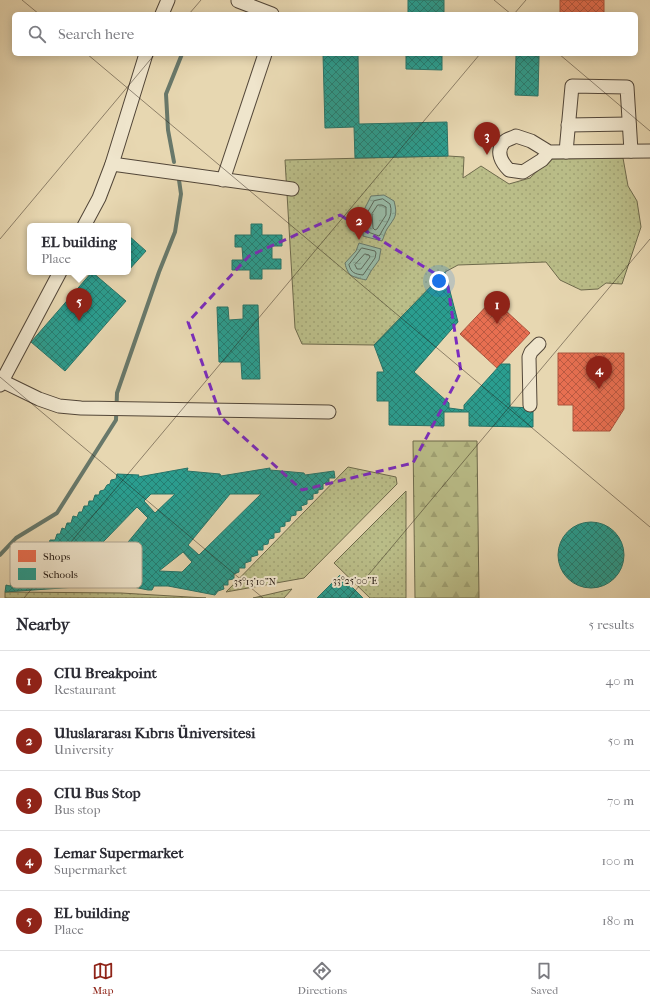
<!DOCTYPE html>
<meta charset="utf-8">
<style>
:root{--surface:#fff;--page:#f2f2f3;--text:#2b2b33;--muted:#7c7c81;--line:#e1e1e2;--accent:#8f2418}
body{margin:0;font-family:"IM FELL French Canon",serif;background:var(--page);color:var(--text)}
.you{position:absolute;left:439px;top:281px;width:14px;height:14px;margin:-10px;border:3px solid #fff;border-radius:50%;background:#1a73e8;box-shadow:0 0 0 6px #1a73e833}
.badge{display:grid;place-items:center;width:26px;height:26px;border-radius:50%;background:var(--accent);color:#fff;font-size:13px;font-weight:700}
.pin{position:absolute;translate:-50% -33px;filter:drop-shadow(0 1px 2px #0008)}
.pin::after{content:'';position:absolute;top:21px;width:14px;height:12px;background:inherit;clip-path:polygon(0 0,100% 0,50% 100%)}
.popup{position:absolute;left:27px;top:223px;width:104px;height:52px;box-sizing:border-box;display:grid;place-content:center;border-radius:6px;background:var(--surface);filter:drop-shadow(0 1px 3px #0005);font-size:13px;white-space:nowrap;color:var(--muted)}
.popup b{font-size:15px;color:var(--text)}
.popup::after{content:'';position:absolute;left:50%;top:100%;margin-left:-8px;border:8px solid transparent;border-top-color:var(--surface)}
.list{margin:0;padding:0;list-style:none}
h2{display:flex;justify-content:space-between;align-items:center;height:52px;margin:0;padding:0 16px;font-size:17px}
h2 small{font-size:13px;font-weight:400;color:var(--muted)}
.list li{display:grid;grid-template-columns:26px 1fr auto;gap:12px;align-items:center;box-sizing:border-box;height:60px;padding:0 16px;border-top:1px solid var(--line)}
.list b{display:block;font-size:15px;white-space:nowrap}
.list p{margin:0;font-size:13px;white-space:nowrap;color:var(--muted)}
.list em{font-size:13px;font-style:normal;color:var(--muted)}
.icon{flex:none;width:22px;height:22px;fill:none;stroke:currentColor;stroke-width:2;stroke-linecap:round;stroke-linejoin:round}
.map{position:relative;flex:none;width:650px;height:598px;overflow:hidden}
.search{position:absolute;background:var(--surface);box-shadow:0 2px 10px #0003;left:12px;right:12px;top:12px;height:44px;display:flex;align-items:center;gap:10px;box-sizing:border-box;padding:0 14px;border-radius:6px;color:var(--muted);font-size:15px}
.sheet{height:352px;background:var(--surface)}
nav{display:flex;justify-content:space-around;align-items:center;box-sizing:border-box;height:56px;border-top:1px solid var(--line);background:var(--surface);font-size:11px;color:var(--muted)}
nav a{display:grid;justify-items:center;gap:2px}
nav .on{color:var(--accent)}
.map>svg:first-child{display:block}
</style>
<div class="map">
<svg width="650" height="598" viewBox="0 0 650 598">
<defs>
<pattern id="grass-dots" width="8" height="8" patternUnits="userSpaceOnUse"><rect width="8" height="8" fill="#babd88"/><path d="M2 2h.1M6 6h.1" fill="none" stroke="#a0a274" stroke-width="1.8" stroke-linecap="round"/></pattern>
<pattern id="forest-firs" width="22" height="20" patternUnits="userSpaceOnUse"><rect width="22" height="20" fill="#babd88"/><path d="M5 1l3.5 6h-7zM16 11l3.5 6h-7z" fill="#a0a274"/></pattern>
<pattern id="water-ripples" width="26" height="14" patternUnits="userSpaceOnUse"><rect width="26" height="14" fill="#98baa6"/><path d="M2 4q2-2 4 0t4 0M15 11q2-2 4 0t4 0" fill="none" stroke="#839f8e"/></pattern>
<pattern id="shops-cross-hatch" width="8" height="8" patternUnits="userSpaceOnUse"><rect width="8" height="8" fill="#e76f51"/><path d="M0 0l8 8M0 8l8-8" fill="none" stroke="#bb5a42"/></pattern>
<pattern id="schools-cross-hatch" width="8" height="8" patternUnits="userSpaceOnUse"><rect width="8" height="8" fill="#2a9d8f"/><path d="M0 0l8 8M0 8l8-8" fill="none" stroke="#247f73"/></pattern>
</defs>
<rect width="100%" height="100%" fill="#e7d7b1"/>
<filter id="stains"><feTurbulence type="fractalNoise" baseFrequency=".005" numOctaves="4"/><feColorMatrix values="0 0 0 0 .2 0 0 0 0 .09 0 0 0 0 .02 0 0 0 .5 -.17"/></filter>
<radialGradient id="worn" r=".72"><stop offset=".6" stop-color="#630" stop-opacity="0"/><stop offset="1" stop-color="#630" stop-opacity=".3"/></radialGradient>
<g fill="url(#grass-dots)" stroke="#6e6a4c">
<polygon points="448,156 464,157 463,178 481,166 509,184 530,178 550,159 623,158 628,186 637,201 641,227 622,284 606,283 598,289 581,290 560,280 546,262 458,265 445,272 374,345 302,344 295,328 285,160"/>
<polygon points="348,467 396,477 397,484 304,578 226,592"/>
<polygon points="406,491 406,598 370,598 334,563"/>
<polygon points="292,589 284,598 253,598"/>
<polygon points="5,592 121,593 206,598 5,598"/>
</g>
<polygon fill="url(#forest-firs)" stroke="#6e6a4c" points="413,441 477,441 479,598 415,598"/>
<g fill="url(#water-ripples)" stroke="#68786a">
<path d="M384,195l10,6c4,15 1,16 -7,28 -2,3 -3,8 -5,12l-19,-5v-24l8,-16z"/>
<path d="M359,243l22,6 -2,11 -8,11 -5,9c-13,-3 -18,-3 -21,-17l11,-12z"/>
</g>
<g fill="url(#shops-cross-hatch)" stroke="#ac543d">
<rect x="560" y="0" width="44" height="14"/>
<polygon points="493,299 530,333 497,368 460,334"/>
<polygon points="558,353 624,353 624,409 610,431 573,431 573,405 558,405"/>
</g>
<g fill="url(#schools-cross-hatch)" stroke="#277469" fill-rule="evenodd">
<rect x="408" y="0" width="36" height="14"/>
<polygon points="323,54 358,54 359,124 447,122 448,156 355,158 354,127 325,128"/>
<polygon points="406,54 442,54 442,70 406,69"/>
<polygon points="516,55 539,56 538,96 515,95"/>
<polygon points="251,224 262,224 262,235 282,235 282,246 272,246 272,259 281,259 281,269 262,269 262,279 250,279 250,270 232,270 232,260 243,260 242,247 235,247 235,235 251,235"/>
<polygon points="128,235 146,251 128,271"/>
<polygon points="92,272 126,301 65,371 31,342"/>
<polygon points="445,272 458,322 414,372 449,403 449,408 464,410 464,405 501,364 510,364 510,407 533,408 533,427 469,426 469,412 444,412 444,426 389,425 389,401 377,401 377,372 384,372 374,345"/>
<polygon points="243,305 258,305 260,379 242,379 241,362 219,362 217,307 228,307 229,320 243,319"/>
<path d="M188,468l-1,3 33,3 1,2 49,-8v2l34,3 1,2 29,-4 1,7h-6v4l-6,2v5l-5,1v3l-5,1v5l-6,1v4l-6,2 1,4 -6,1v4l-5,1 -1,5 -5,1v4l-5,1v5l-6,1v5l-5,1 -1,5 -5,1v5h-6l1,5 -7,2v4l-6,2v5h-6v4l-5,2v5l-6,1v5h-5l1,4 -6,2 -3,4 -47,-9h-14l-2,4h-4l-29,-6 -114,8 1,-7 4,1 2,-7 4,1 1,-6 3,1 3,-6h4l2,-7 4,1 2,-7 3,1 1,-5h4l3,-6h2l2,-6h5l2,-6h3l2,-6 3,1 2,-6h4l2,-7 4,1 2,-5h3l2,-6h4l1,-5h4l2,-6h4l1,-4 4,-1 3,-5 3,-1 1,-4 5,-1 1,-5 22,1 -1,2zM151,494h24l-20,19 -11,-12zM230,494h31l-62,61 -11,-10zM137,507l11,11 -44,53 -30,1zM183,552l9,10 -10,10 -23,-1z"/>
<circle cx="591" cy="555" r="33"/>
<polygon points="340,575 363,598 317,598"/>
</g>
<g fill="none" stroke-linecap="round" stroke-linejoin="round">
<g stroke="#5c685a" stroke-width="1">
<path d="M383,199l7,5c4,13 -5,20 -10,31l-1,1 -11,-4 -1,-19 7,-12z"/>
<polygon points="378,205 382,205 386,207 386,215 377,229 375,230 373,228 372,214"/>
<path d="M362,248l13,3 1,2 -1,5 -12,17c-8,-1 -12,-2 -14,-10z"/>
<polygon points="365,254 369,255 370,257 361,269 357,269 355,265"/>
</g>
<g stroke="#68786a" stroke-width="4">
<polyline points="174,162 168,130 166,94 182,54"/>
<polyline points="0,555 16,538 57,513 116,420 117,393 159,272 175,232 181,194 179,180"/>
</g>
<g stroke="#524638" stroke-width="15">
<g id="minor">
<polyline points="238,1 272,14"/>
<polyline points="162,14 168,0"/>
<polyline points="568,125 629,124"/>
<path d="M549,152l-7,8 -19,12 -14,-2c-7,-7 -14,-18 -5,-28 3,-3 9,-4 12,-6l15,5 18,11 101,-1"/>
<polyline points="566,152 572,86 627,87 631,151"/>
<polyline points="112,164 292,189"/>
<polyline points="223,180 265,54"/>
<polyline points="84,226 99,198 112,164 146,54"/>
<polyline points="2,381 39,399 59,406 81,408 329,412"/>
<polyline points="0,385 60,272"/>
<polyline points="530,405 529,357 531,352 539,344"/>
</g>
</g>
<use href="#minor" stroke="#efe5cc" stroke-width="13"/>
</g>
<path fill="none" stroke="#7b2cbf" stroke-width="3" stroke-dasharray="8 5" stroke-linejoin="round" d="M340,215l107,66 14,91 -48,91 -111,27 -81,-73 -33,-95 61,-66z"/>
<path fill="none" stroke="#21160f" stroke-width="1" stroke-opacity="0.45" d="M22,0l17,14M494,0l17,14M189,14l12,-14M514,14l12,-14M87,54l563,473M559,54l91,77M0,239l155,-185M0,377l263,221M24,598l456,-544M349,598l301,-359"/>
<rect x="10" y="542" width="132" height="46" rx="6" fill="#efe5cc" stroke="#b1a793" stroke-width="1"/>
<rect x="18" y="550" width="18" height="12" fill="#e76f51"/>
<rect x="18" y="568" width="18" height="12" fill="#2a9d8f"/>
<g font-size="11" fill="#21160f">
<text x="43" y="560">Shops</text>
<text x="43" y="578">Schools</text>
</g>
<g font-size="10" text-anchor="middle" fill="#21160f" stroke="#efe5cc" stroke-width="4" stroke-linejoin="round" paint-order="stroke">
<text x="355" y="584">33°25'00"E</text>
<text x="255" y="585">35°13'10"N</text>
</g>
<rect width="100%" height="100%" filter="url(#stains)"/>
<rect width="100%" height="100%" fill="url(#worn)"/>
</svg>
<div class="you"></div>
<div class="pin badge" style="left:497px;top:324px">1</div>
<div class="pin badge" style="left:359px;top:240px">2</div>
<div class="pin badge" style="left:487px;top:155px">3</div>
<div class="pin badge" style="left:599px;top:389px">4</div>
<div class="pin badge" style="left:79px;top:321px">5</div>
<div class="popup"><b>EL building</b>Place</div>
<div class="search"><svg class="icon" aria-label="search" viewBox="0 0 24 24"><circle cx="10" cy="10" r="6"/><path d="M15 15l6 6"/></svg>Search here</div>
</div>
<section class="sheet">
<h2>Nearby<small>5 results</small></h2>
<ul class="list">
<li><span class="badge">1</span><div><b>CIU Breakpoint</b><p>Restaurant</p></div><em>40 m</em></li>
<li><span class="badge">2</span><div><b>Uluslararası Kıbrıs Üniversitesi</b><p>University</p></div><em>50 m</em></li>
<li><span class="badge">3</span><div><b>CIU Bus Stop</b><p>Bus stop</p></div><em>70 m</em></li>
<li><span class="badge">4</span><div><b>Lemar Supermarket</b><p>Supermarket</p></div><em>100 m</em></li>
<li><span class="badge">5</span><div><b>EL building</b><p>Place</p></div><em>180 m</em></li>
</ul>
</section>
<nav>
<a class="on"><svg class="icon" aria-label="map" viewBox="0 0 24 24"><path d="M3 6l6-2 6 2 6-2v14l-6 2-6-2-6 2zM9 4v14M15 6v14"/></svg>Map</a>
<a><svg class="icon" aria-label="directions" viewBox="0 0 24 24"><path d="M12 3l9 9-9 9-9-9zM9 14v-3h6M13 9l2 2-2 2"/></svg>Directions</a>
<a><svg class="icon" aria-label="saved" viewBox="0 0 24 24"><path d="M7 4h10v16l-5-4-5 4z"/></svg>Saved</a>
</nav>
